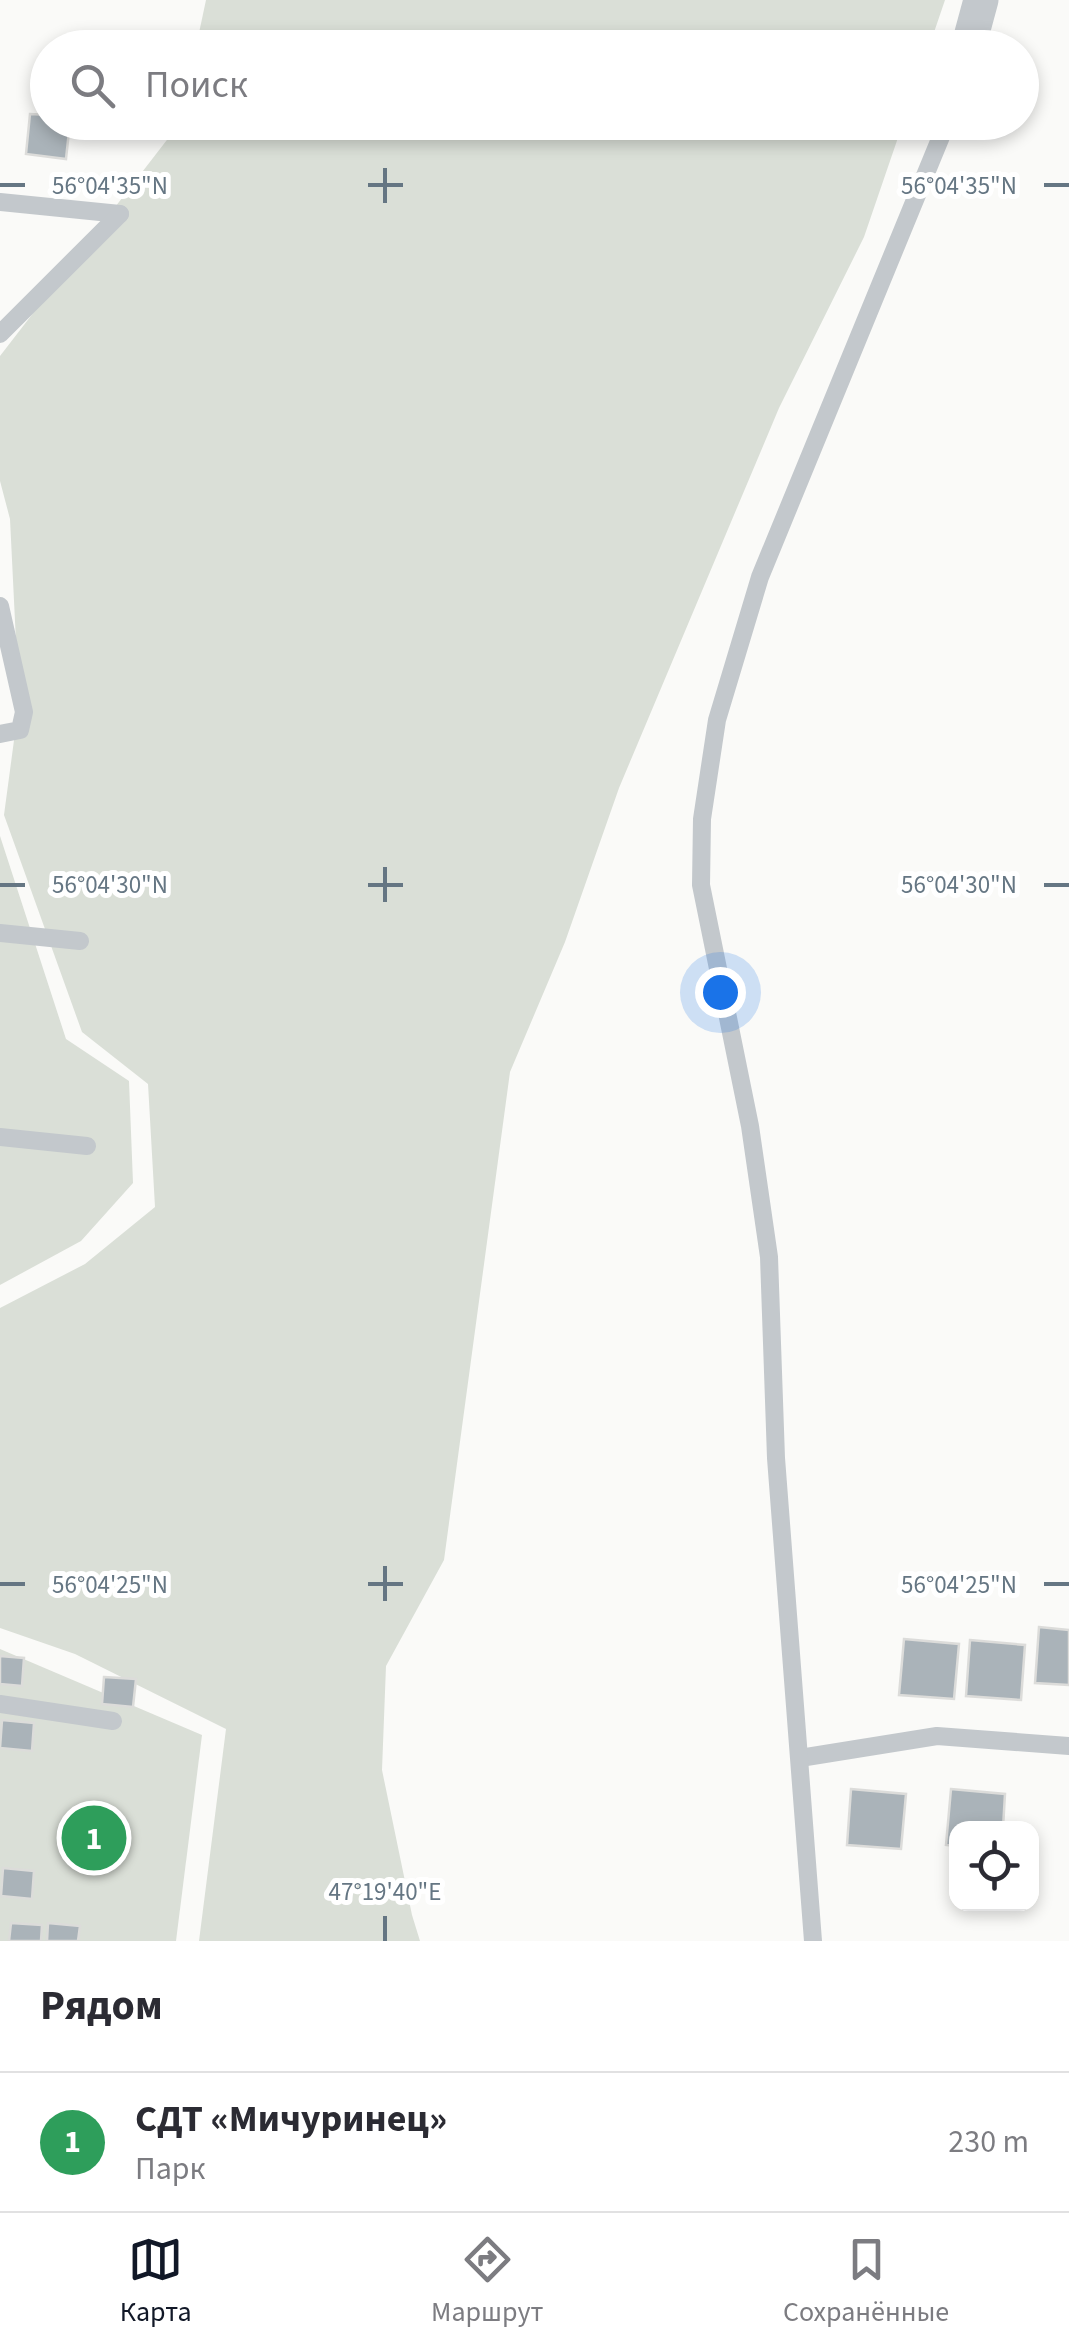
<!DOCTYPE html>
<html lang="ru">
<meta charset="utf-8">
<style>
:root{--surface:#fff;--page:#f2f2f3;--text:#2b2b33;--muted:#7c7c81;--line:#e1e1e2;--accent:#111827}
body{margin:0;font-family:"Source Sans 3",sans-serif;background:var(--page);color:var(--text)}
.controls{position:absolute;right:30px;bottom:30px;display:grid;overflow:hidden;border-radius:20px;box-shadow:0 5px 15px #0003}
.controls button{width:90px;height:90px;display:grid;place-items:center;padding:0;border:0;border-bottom:2px solid var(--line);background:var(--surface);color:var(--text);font:50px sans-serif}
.you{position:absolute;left:720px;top:992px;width:35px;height:35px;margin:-25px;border:8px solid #fff;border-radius:50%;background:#1a73e8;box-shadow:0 0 0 15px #1a73e833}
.badge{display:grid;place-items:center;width:65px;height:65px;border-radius:50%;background:var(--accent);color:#fff;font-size:32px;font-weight:700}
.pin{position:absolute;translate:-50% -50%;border:5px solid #fff;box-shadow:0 2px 10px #0006}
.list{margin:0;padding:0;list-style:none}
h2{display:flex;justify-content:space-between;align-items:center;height:130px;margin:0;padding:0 40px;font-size:42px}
h2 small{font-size:32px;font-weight:400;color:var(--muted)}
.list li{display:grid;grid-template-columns:65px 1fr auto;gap:30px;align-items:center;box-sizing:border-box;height:140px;padding:0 40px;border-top:2px solid var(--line)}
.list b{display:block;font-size:38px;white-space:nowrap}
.list p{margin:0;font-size:32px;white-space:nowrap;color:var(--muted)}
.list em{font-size:32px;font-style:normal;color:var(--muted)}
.icon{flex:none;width:55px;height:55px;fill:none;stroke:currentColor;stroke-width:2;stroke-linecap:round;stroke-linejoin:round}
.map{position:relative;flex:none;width:1069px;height:1941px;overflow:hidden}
.search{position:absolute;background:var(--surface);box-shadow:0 5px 15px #0003;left:30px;right:30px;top:30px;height:110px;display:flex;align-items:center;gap:25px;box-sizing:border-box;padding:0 35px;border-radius:55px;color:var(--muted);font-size:38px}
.sheet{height:270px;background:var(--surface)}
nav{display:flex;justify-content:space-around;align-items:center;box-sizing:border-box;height:140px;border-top:2px solid var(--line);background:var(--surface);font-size:28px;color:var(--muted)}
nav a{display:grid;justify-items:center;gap:5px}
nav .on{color:var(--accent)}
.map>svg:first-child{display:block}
</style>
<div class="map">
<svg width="1069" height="1941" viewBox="0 0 1069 1941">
<rect width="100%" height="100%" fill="#fafaf8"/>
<g fill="#dadfd7">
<polygon points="206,0 945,0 929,47 196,47"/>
<polygon points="180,123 903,123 864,237 779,408 619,788 565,942 510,1072 444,1560 386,1666 382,1770 412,1915 420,1941 199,1941 226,1729 75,1654 0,1628 0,1308 85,1264 155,1207 148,1084 82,1032 4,815 19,703 10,519 0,481 0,356"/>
<polygon points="0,836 66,1039 129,1081 133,1183 81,1241 0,1285"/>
<polygon points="0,1649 202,1735 176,1941 0,1941"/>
</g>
<g fill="#aab3b9" stroke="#dcdcda" stroke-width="2.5">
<polygon points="30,114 48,115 48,122 70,122 66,159 26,154"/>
<polygon points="1039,1627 1069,1630 1069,1685 1035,1683"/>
<polygon points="904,1639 959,1644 954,1699 899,1695"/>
<polygon points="970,1640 1025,1645 1021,1700 966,1696"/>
<polygon points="0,1656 24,1658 22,1686 0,1684"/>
<polygon points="104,1677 136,1679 133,1707 102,1704"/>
<polygon points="2,1720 34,1723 32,1751 0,1748"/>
<polygon points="851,1789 906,1794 901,1849 847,1845"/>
<polygon points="951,1789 1005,1794 1003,1828 956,1828 956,1846 946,1845"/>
<polygon points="3,1868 34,1871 32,1899 1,1896"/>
<polygon points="11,1923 42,1925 41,1941 9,1941"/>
<polygon points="48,1923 80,1926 78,1941 47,1941"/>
</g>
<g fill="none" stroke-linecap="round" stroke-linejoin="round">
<g stroke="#c3c8cc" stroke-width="18">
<polyline points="0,202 120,214"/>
<polyline points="0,334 120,214"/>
<polyline points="0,606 24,712 20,730 0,734"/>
<polyline points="0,933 80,941"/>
<polyline points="0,1137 87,1146"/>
<polyline points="0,1704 113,1721"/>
<polyline points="800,1758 937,1736 1069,1746"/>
<polyline points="813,1941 776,1458 769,1257 750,1126 701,885 702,819 717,720 760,577 947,122"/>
</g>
<polyline stroke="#c3c8cc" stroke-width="35" points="968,48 981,0"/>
</g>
<path fill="none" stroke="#657683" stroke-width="4" d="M385,168v35M0,185h25M368,185h35M1044,185h25M385,867v35M0,885h25M368,885h35M1044,885h25M385,1566v35M0,1584h25M368,1584h35M1044,1584h25M385,1916v25"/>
<g font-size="25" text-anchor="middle" fill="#657683" stroke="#fff" stroke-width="10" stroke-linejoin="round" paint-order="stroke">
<text x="110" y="194">56°04'35"N</text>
<text x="959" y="194">56°04'35"N</text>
<text x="110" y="893">56°04'30"N</text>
<text x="959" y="893">56°04'30"N</text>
<text x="110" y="1593">56°04'25"N</text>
<text x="959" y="1593">56°04'25"N</text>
<text x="385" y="1900">47°19'40"E</text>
</g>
</svg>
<div class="controls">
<button><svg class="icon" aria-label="locate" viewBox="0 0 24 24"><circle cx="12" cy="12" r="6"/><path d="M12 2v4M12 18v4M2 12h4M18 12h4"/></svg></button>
</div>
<div class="you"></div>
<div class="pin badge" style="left:94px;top:1838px;background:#2e9e5b">1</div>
<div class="search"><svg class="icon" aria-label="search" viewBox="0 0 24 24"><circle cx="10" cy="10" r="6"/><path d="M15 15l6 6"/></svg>Поиск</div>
</div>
<section class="sheet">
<h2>Рядом<small></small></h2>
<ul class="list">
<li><span class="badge" style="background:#2e9e5b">1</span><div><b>СДТ «Мичуринец»</b><p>Парк</p></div><em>230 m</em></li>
</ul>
</section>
<nav>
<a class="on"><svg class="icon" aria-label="map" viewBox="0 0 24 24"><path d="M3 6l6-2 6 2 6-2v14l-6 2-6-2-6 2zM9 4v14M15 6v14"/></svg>Карта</a>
<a><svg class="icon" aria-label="directions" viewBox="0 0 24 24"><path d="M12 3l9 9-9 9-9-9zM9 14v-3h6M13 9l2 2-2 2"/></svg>Маршрут</a>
<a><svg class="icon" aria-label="saved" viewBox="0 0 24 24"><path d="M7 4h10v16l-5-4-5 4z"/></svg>Сохранённые</a>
</nav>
